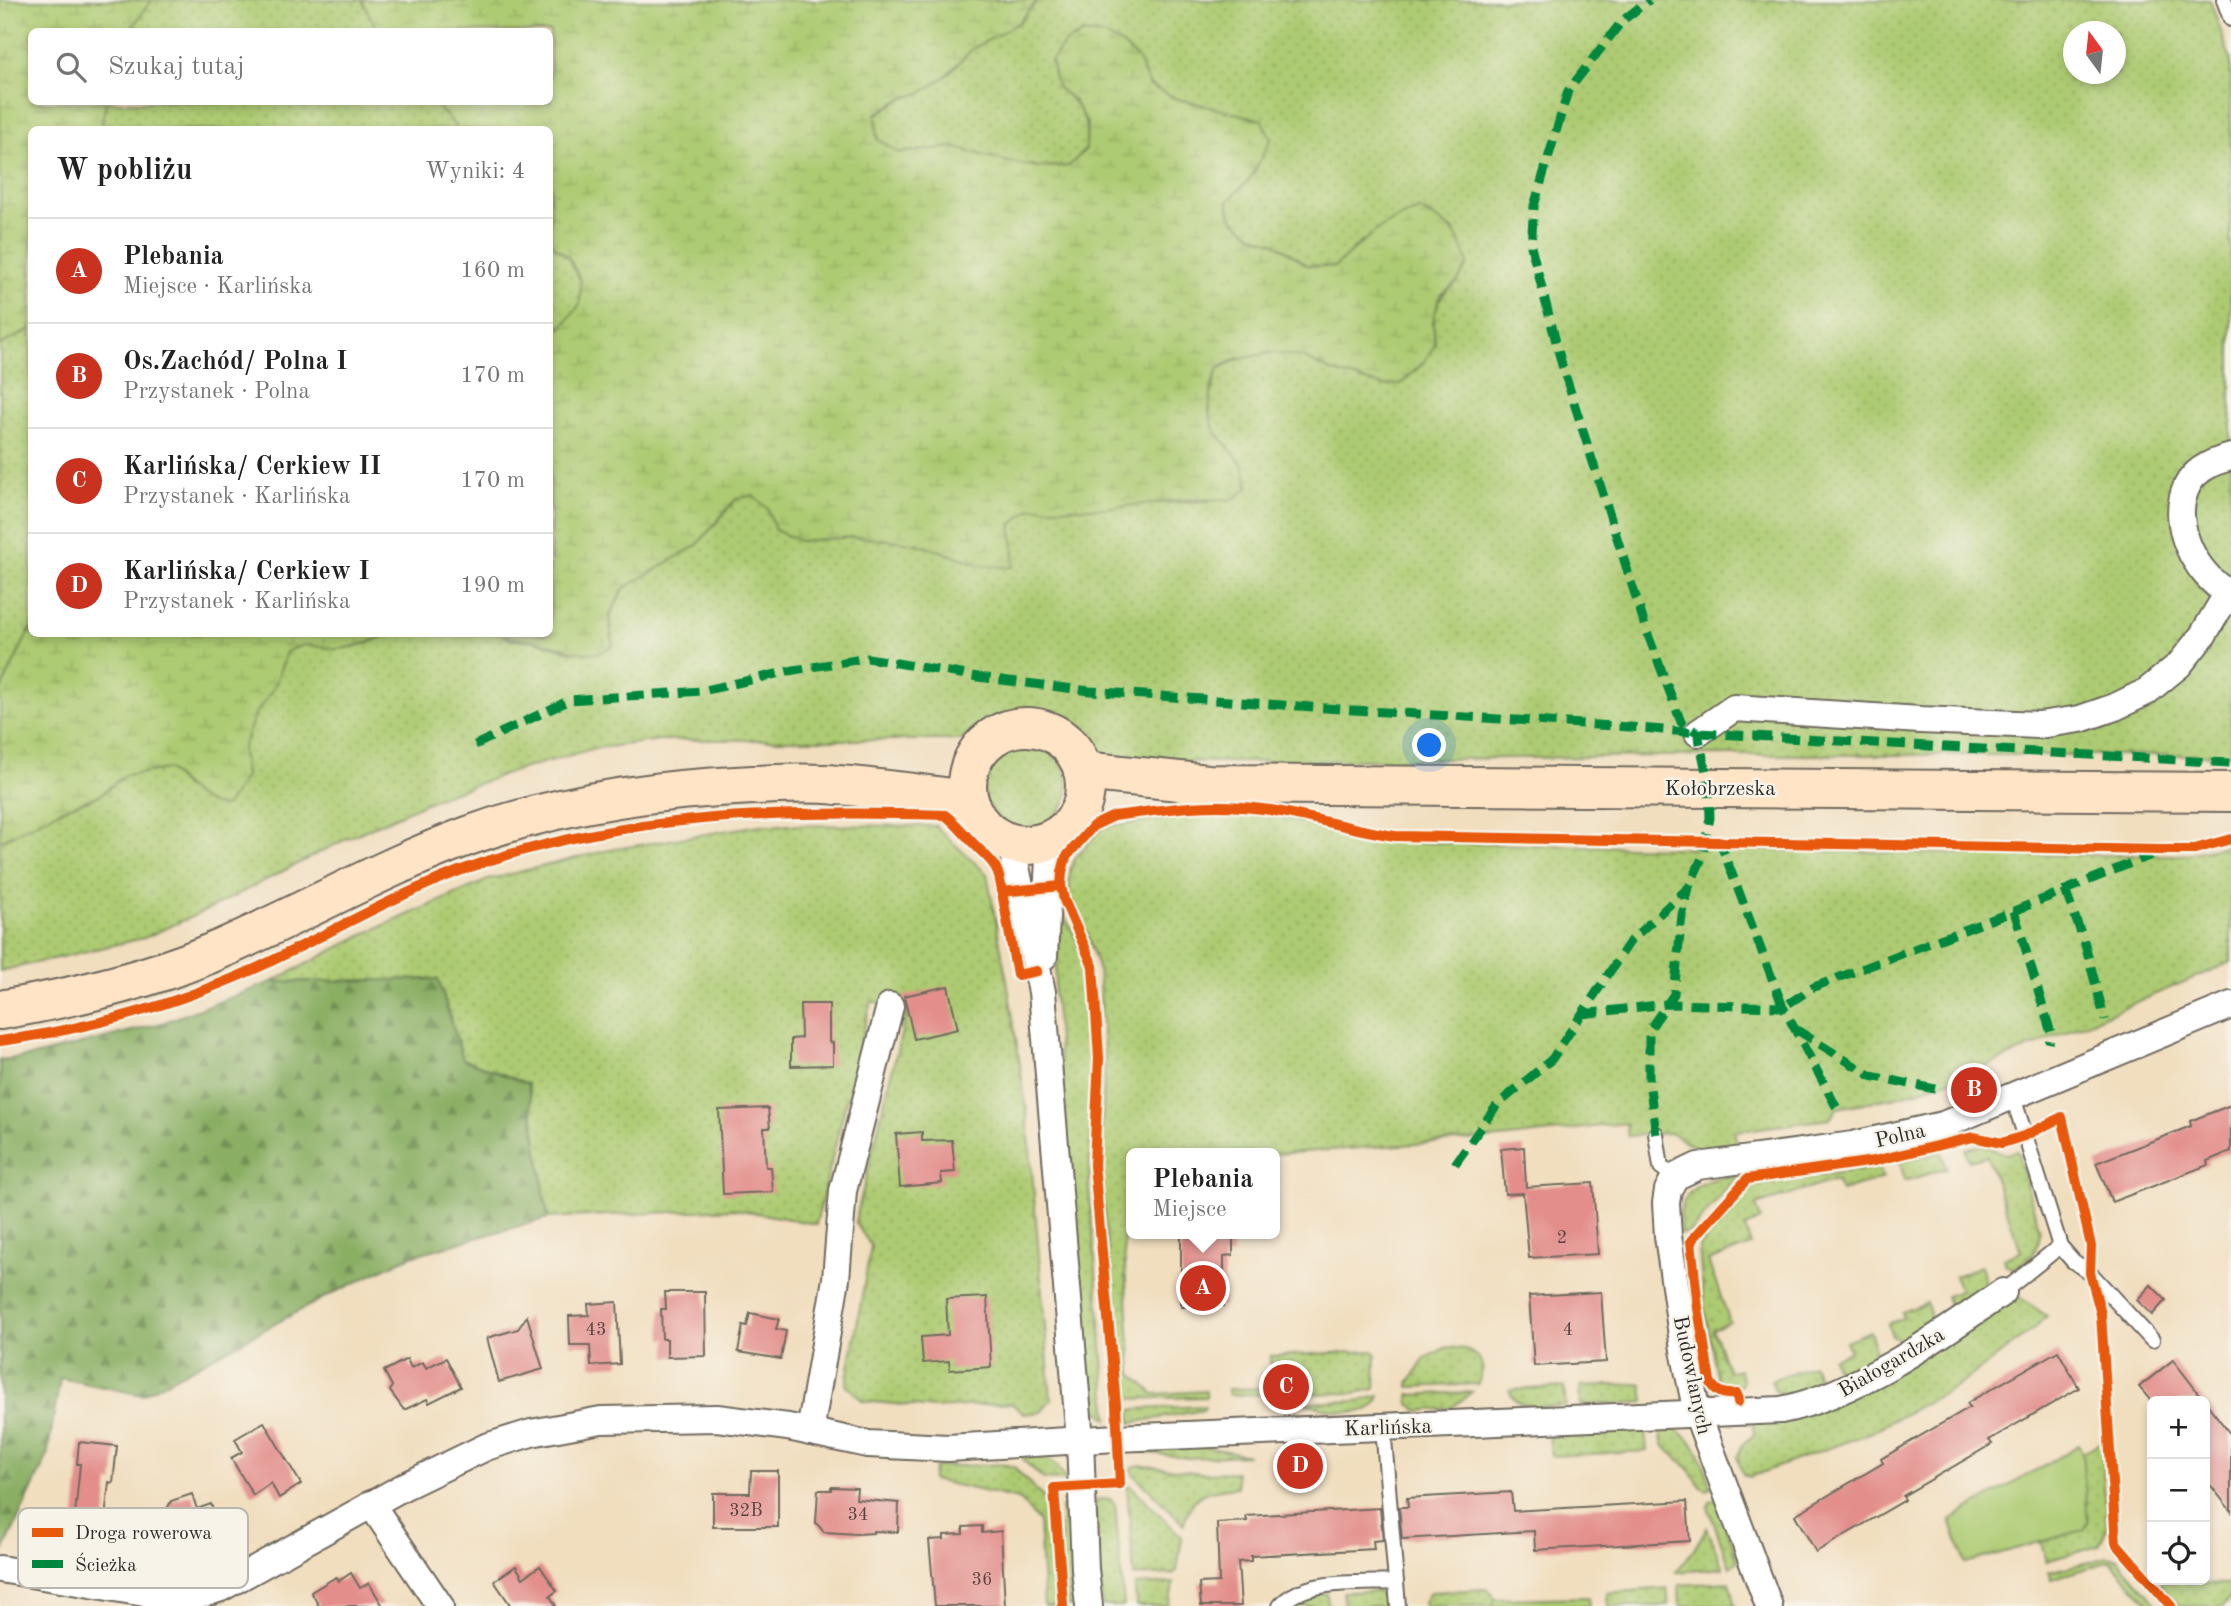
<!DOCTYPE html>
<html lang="pl">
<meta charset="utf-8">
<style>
:root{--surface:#fff;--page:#f2f2f2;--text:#222;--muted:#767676;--line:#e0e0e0;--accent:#c8321e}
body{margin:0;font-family:"Old Standard TT",serif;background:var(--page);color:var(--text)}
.controls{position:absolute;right:21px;bottom:21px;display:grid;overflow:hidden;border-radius:10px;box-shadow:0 4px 10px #0003}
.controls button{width:63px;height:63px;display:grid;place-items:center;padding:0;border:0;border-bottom:2px solid var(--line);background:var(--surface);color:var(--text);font:35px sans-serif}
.compass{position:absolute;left:2063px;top:21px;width:63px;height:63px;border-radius:50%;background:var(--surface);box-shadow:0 4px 10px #0003;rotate:345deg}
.you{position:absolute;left:1430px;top:746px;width:24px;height:24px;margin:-18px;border:5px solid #fff;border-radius:50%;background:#1a73e8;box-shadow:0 0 0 10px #1a73e833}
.badge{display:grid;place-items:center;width:46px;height:46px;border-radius:50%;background:var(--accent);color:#fff;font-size:23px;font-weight:700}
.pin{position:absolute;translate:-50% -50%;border:4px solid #fff;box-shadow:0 2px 7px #0006}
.popup{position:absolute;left:1126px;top:1148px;width:154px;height:91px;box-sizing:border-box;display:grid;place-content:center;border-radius:10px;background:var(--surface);filter:drop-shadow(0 2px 5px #0005);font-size:23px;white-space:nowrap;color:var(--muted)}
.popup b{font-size:26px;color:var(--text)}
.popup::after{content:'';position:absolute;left:50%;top:100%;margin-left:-14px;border:14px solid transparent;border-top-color:var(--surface)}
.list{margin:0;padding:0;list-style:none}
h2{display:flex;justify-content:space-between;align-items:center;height:91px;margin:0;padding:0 28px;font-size:30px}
h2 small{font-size:23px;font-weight:400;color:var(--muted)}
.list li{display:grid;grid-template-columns:46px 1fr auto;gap:21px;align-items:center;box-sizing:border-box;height:105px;padding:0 28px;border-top:2px solid var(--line)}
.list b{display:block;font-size:26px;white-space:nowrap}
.list p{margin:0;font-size:23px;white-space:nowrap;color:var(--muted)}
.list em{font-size:23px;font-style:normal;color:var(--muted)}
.icon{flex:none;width:38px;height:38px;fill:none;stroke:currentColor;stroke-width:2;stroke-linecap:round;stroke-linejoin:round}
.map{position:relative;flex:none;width:2231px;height:1606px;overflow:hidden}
.search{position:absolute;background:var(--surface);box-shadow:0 4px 10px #0003;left:28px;top:28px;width:525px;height:77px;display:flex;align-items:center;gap:18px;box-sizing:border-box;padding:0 24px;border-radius:10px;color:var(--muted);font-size:26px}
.panel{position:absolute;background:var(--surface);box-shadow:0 4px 10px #0003;left:28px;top:126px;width:525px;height:511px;border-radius:10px}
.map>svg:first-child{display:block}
</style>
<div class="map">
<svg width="2231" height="1606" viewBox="0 0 2231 1606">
<defs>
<pattern id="grass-dots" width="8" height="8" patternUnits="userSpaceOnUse" patternTransform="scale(1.75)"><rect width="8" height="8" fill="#adcb72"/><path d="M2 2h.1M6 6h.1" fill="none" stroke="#95ae63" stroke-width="1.8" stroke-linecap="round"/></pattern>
<pattern id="forest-firs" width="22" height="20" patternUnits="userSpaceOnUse" patternTransform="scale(1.75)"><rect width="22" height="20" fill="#8aaf64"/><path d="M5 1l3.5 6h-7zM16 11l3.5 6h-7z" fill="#718f53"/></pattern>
<pattern id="wetland-marsh" width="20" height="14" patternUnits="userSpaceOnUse" patternTransform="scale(1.75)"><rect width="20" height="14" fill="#adcb72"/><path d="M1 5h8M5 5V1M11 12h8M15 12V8" fill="none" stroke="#95ae63"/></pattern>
</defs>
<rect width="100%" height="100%" fill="#f7f3e8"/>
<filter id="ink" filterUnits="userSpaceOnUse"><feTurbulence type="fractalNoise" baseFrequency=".0143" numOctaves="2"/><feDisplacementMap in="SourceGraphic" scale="14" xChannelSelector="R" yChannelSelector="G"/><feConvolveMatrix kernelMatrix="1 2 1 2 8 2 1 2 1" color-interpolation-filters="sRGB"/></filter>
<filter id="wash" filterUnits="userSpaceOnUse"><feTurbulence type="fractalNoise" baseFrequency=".00686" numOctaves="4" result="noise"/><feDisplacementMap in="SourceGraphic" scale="28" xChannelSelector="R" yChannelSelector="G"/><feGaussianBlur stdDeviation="1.57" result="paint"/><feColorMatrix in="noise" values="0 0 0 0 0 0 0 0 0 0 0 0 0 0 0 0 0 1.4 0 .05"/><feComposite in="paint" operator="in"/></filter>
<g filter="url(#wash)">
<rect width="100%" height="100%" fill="#f1debf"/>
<g fill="url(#grass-dots)" stroke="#6c7b4e" stroke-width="2" fill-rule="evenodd">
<polygon points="152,0 362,0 378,31 129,32"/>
<path d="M1038,0h1172l21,61v694h-505l-492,7 -135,-3c-23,-31 -54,-56 -95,-43 -16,4 -30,15 -44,24h-300l-68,9 -74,21 -81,28 -89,40 -141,72 -63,28 -144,33v-130l63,-32 37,-14 25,-20 43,-6 17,19 60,-11 -3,-28 13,-34 20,-29 11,-34 17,-8 34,5 30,-6 22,-9h111l12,6h21l39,12 41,-6 -4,-29 14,-28 74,-44 39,-46 18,-4 14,14 7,21 25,11 52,-4 49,4 28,6 85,1 -3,-23 20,-17 178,-7 34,-36c-8,-11 -23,-23 -29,-35 -9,-19 -2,-42 4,-61 24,-14 61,-22 87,-11 15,6 28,16 45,18 13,1 69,-25 85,-31 -2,-31 -4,-44 22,-63l-3,-52 -35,-20 -58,32 -26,25 -28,-2 -32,-22 -22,-7 -22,-19 -3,-16c31,-32 31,-36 34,-81l-88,-22 -25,-14 -11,-25 -81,28c26,21 31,28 29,62l-17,17 -30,1 -31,-5 -55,-15 -54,6 -22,-14 -1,-24 25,-16 20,-6 25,-17 25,-26 48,-28zM2074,32h42v42h-42z"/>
<polygon points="106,102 433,102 458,129 101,130"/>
<polygon points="550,242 569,258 581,281 580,304 561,328 550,330"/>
<polygon points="31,329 31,627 0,692 0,345"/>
<circle cx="1026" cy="786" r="42"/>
<path d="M1206,814c33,0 66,1 99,8 30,7 59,16 91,20l605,13h181l49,-10v117l-273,116 -61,19 -60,11 -7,11 -95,12 1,16 -34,4 -32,-18 -42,3 -2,-13 -126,15 -225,16 -144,-1v18l-9,49 10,154 22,20 52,-3v6l-86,2 -20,-234 5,-105 -7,-92 -11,-34 -18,-38 1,-26 5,-12 25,-28 7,-4z"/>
<polygon points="760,825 935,826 987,874 1008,986 1027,1112 1051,1399 1041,1412 1024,1414 1011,1403 935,1408 863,1401 846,1385 871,1246 855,1222 907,1010 871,1001 816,1224 735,1209 548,1218 528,1085 463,1059 438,979 272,982 364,934 490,879 609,850"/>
<polygon points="1061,910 1077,940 1087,969 1094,1059 1089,1188 1108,1419 1094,1407 1088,1392 1054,994"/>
<path d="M1981,1145l25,9 11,-3 23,80c-1,18 -11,32 -29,37l-5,-3 -3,-7 18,-7 -34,-95 -18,5 -4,-12z"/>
<polygon points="1941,1152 1947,1168 1905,1181 1900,1162"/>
<polygon points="1879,1167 1883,1178 1841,1191 1836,1180 1756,1205 1761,1220 1745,1227 1751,1245 1708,1261 1730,1322 1713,1329 1728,1372 1739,1369 1743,1381 1741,1385 1733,1389 1724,1387 1718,1381 1704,1307 1699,1246 1750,1186"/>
<path d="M1739,1174l-49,58 -9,2c-7,-44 20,-55 58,-60z"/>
<path d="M1981,1266c9,27 -1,26 -21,40l-11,-1 -3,-9 14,-5 -5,-15z"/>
<polygon points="2016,1295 2047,1316 2036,1327 1958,1386 1867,1434 1750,1477 1743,1474 1737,1457 1744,1443 1754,1435 1753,1422 1932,1351"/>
<path d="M1926,1303c3,6 5,12 5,18 -3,16 -27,23 -39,15l-4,-12 16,-6 -2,-6z"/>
<path d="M1870,1331c2,7 6,15 4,23 -2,10 -22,23 -33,18 -6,-2 -7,-8 -9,-14l18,-6 -4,-11z"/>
<polygon points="1447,1347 1465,1349 1479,1358 1483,1368 1478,1384 1409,1387 1409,1383 1425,1358"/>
<polygon points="1373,1351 1376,1354 1375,1389 1354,1393 1295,1394 1294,1384 1276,1385 1276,1394 1229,1395 1228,1389 1271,1388 1270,1356"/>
<polygon points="1814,1365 1818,1380 1810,1391 1784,1396 1775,1390 1771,1380"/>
<polygon points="1642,1384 1644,1402 1581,1405 1580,1386"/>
<path d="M1564,1387l2,18c-21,1 -48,9 -57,-15z"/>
<polygon points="1472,1392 1451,1408 1419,1411 1410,1404 1409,1395"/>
<path d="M1380,1396c-10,29 -56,11 -79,7l55,-2z"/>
<polygon points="1205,1406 1204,1410 1131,1423 1132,1410 1136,1409"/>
<path d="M1668,1427c29,7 35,36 44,61l-5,2 -5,-2 -13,-19 -26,-24 -4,-17z"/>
<polygon points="1645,1429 1647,1451 1551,1456 1549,1433"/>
<polygon points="2101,1442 2107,1528 2099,1546 2046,1561 2041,1542 2083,1530 2088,1521 2082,1453"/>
<polygon points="1200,1446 1248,1455 1188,1458 1136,1451"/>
<path d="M1022,1455c21,0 35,4 43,25l-21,-1 -20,-18z"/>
<polygon points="1003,1464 1014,1467 1048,1503 1056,1606 1044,1606 1039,1522 1019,1499 932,1480 935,1467"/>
<path d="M1139,1465l62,8 35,-1 1,15c-31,4 -45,4 -53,37l-52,-51 1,-6z"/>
<polygon points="1131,1486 1182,1537 1177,1571 1173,1574 1134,1576 1127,1487"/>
<polygon points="1111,1499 1115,1504 1124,1606 1102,1606 1095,1500"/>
<polygon points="1717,1499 1738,1560 1730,1567 1708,1507 1710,1502"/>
<polygon points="1065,1503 1068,1503 1076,1606 1068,1606 1062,1553 1061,1508"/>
<polygon points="1707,1527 1723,1568 1676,1572 1693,1551"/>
<polygon points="2108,1557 2117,1559 2158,1606 2150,1606 2111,1561 2051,1579 2049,1572"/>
<polygon points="1729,1582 1735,1606 1680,1606 1679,1585"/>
<polygon points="2162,1582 2231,1584 2231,1597 2223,1606 2179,1606 2159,1584"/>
<polygon points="1174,1583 1168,1606 1136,1606 1135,1585"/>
<polygon points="1667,1588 1669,1606 1608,1606 1607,1593"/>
<polygon points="1486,1589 1494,1596 1494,1606 1425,1606 1424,1602 1430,1592"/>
<polygon points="1370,1591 1378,1592 1390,1606 1344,1606 1343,1592"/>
<polygon points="1327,1593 1328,1606 1290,1606 1310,1595"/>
</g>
<polygon fill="url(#forest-firs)" stroke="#5a6d48" stroke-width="2" points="438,979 463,1059 528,1084 548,1218 411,1256 325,1297 142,1395 60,1378 47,1457 0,1558 0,1060 34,1056 159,1024 272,982"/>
<g fill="url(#wetland-marsh)" stroke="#6c7b4e" stroke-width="2">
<polygon points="0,0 152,0 129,31 32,32 32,102 106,102 101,129 32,130 31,329 0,345"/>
<path d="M362,0h676l-19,22 -48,28 -25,26 -25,17 -20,6 -25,15 1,25 22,14 54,-6 55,15 31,5 30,-1 17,-17 1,-26 -13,-22 -17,-14 -6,-26 14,-18 19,-10 19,2 20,10 15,14 11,26 25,13 88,22 9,19 -20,39 -23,23 3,16 22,19 22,7 32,22 28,2c26,-25 48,-46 84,-57 32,16 39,20 49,54l-11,18 -17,13 -7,26 2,24 -12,18 -22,21 -18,2 -52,-15 -28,-14 -30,-4 -38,6 -17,10 -6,17 -3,26 5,18 29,35 6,22 -15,12 -52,1 -77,8h-74l-20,17 3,23 -1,19 -29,-1 -55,-19 -28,-6 -49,-4 -52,4 -25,-11 -7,-21 -15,-14 -17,4 -39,46 -74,44 -14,28 4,29c-26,17 -53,-2 -80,-6 -13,-2 -21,0 -33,-6h50v-304l11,-2 19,-24 1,-23 -12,-23 -19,-16v-112l-92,-1 -25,-27h117v-70l-172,-1z"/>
<path d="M31,627l1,7h357c-16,7 -36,15 -54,15 -24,-2 -26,-9 -49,3l-11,34 -20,29 -13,34 3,28 -19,29c-22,3 -43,-21 -58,-37l-43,6 -25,20 -37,14 -63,32v-149z"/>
</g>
<g fill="#adcb72" stroke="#6c7b4e" stroke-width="2">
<polygon points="2079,1445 2082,1453 2088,1521 2083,1530 1965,1563 1950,1520"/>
<polygon points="1588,1597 1589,1606 1494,1606 1494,1599"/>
</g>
<g id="blocks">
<g fill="#e38e8b">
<polygon points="948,986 958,1029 914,1039 904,996"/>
<polygon points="800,1004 829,1004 829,1042 833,1043 833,1065 791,1066 791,1039 801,1038"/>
<polygon points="2231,1105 2231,1151 2207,1161 2208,1165 2112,1202 2096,1163 2191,1126 2190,1121"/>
<polygon points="768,1108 770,1128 764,1128 766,1167 771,1167 773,1192 723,1194 719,1110"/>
<polygon points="922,1132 922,1141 952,1140 955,1172 941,1173 942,1183 900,1187 896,1134"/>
<polygon points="1524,1147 1526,1187 1593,1183 1598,1254 1529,1258 1523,1193 1505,1194 1501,1149"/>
<polygon points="1181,1234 1233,1234 1233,1255 1224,1256 1224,1306 1181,1307"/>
<polygon points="2151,1285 2166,1300 2152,1315 2137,1300"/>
<polygon points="665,1292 705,1292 706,1356 667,1357 667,1339 662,1339 661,1309 666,1309"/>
<polygon points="1601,1292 1606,1362 1534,1366 1529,1296"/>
<polygon points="987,1297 991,1367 950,1370 949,1361 923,1363 921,1337 948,1335 946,1299"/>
<polygon points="617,1302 620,1364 591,1366 590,1345 570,1345 569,1316 589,1315 588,1304"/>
<polygon points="750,1313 779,1319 776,1329 786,1331 781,1359 738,1352 743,1325 747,1326"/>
<polygon points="527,1316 543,1369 499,1382 487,1338 518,1329"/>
<polygon points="2058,1351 2079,1388 1989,1440 1992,1444 1903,1496 1905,1500 1816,1552 1795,1515 1883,1463 1881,1459 1970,1407 1967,1403"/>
<polygon points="446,1358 461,1387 429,1403 427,1399 404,1410 390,1391 392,1386 384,1371 407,1359 411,1368 423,1362 426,1368"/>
<polygon points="2173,1360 2231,1435 2231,1511 2205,1478 2205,1401 2151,1401 2139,1387"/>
<polygon points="264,1422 301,1484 279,1498 271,1483 253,1495 231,1458 242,1452 235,1439"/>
<polygon points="79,1442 117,1446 113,1483 109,1482 104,1528 74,1525 80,1464 77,1464"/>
<polygon points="751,1471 778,1471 778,1527 713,1527 713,1493 750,1493"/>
<polygon points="831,1487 857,1488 856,1499 899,1503 898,1532 873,1531 873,1533 858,1534 824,1532 816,1523 818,1490 831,1490"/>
<polygon points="1511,1492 1513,1511 1687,1501 1690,1541 1535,1550 1534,1531 1402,1539 1399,1507 1408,1507 1407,1498"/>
<polygon points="192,1494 197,1509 211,1504 223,1540 199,1548 197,1543 172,1551 160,1524 171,1501"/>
<polygon points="1380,1508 1383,1540 1373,1541 1374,1549 1251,1556 1251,1561 1238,1562 1241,1606 1201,1606 1199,1583 1219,1582 1217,1523 1247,1521 1246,1516"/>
<polygon points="982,1526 982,1533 1001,1531 1005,1606 935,1606 929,1540 944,1539 944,1535 963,1534 963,1527"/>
<polygon points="516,1566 523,1578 540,1566 557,1591 550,1596 556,1606 511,1606 494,1581"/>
<polygon points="351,1573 360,1588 369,1583 383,1606 319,1606 311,1592 336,1577 339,1581"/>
</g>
</g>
</g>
<g filter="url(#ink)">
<use href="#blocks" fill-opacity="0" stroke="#706a5f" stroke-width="2"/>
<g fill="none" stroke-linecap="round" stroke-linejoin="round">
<g stroke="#706a5f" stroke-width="18">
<g id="lane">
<polyline points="2224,0 2231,19"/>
<polyline points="1656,1134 1661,1167 1675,1177"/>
<polyline points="2060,1246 2073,1261 2090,1273 2152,1340"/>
<polyline points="2003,1292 2060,1246 2013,1097"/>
<polyline points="1383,1427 1398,1606"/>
<path d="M1280,1606c24,-28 81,-22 116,-24"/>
</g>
</g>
<g stroke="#706a5f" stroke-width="30">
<g id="street">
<path d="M2228,593c-33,-19 -59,-70 -41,-107 8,-17 28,-25 44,-29"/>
<polyline points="1698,733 1734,708 1920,720 2039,725 2080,719 2115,707 2146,692 2179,665 2203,635 2228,593 2231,593"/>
<polyline points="1011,843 1042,992 1080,1440 1085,1569 1089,1606"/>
<polyline points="1044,956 1050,840"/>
<polyline points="810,1432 836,1279 843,1191 890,1006"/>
<polyline points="371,1504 440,1606"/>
<path d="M0,1569l175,29 22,-2 24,-8 184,-102 81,-39 45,-14 70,-13 116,-2 71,9 80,17 80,4 169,-10 664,-28c75,-15 159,-74 222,-118"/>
<polyline points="1769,1606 1697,1413 1684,1350 1668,1236 1666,1203 1668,1190 1675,1177 1698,1166 1853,1145 1943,1125 2231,1005"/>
</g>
</g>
<g stroke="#706a5f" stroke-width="42">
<g id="secondary">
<circle cx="1026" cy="786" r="59"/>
<polyline points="1083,771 1208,784 2231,792"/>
<path d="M0,1010c71,-12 142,-28 209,-56 88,-37 169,-85 259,-118 90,-33 189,-47 285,-51 28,-1 57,-3 84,0 44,3 88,10 132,15"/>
</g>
</g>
<use href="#lane" stroke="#fff" stroke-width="14"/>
<use href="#street" stroke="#fff" stroke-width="26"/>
<use href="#secondary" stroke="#ffe4c6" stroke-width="38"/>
<g stroke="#00873e" stroke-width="9" stroke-dasharray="18 9" stroke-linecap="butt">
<polyline points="475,745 570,700 702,691 794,670 868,658 978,677 1090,691 1353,710 1630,727 1698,733 2231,763"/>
<polyline points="1718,837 1783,1007 1814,987 2014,911 2151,855"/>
<polyline points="2065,890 2084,941 2105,1020"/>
<polyline points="2014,911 2051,1033 2049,1043"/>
<polyline points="1582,1014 1666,1004 1783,1007 1839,1112"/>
<polyline points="1797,1030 1871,1076 1935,1089"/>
<polyline points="1656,1134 1649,1081 1649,1030 1674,994 1682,915 1689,888"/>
<polyline points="1455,1164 1497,1105 1552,1059 1631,940 1689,887 1702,858 1710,818 1709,787 1698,733 1681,722 1647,632 1562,365 1531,246 1534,206 1568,91 1622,21 1649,0"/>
</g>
<g stroke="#f7f3e8" stroke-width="15">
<g id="cycleway">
<polyline points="1002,892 1017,975 1037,971"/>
<path d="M0,1041c88,-12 178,-37 259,-74 67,-32 131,-69 200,-96 156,-58 322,-61 486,-56 12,9 19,19 29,29 19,19 24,19 28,48l59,-6"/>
<path d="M1738,1402l-1,-8c-13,1 -21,-1 -27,-13l-12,-73 -7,-67 56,-62 127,-18 99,-24 29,6 22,-7 38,-19 29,129 -1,27 11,41 15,229 55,63"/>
<path d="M1063,1606l-9,-118 66,-4 -4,-79 -22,-240 5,-107 -6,-92 -29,-66 -3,-14 1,-14 4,-15 27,-31 21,-10c42,-5 85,-13 128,-9 52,3 102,22 153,29l766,14h30l40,-11"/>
</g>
</g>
<use href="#cycleway" stroke="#e8590c" stroke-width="10"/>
</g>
</g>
<g text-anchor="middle" stroke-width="5" stroke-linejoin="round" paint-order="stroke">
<g font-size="18" fill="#594443">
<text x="1562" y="1243">2</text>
<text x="596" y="1335">43</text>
<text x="1568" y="1335">4</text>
<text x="746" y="1516">32B</text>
<text x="858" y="1520">34</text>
<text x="982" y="1585">36</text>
</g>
<g font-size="21" fill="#2b2b2b" stroke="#f7f3e8">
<text x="1720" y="795">Kołobrzeska</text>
<text transform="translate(1900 1135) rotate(-13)" y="7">Polna</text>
<text transform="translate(1891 1362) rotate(-30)" y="7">Białogardzka</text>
<text transform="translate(1693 1375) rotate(78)" y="7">Budowlanych</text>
<text transform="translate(1388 1427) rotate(-2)" y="7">Karlińska</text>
</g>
</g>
<rect x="18" y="1508" width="230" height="80" rx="10" fill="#f7f3e8" stroke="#bab7af" stroke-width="2"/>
<rect x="32" y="1528" width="31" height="9" fill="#e8590c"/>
<rect x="32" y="1560" width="31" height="8" fill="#00873e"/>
<g font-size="19" fill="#2b2b2b">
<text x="75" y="1539">Droga rowerowa</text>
<text x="75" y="1571">Ścieżka</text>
</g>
</svg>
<div class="controls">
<button>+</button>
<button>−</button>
<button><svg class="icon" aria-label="locate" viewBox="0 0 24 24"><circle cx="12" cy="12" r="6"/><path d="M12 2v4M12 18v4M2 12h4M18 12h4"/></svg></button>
</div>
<svg class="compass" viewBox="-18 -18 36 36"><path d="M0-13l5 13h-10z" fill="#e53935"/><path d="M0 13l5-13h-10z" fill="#767676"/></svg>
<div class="you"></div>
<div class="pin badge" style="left:1203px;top:1288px">A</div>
<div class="popup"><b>Plebania</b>Miejsce</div>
<div class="pin badge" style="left:1974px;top:1090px">B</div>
<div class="pin badge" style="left:1286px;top:1387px">C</div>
<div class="pin badge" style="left:1300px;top:1466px">D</div>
<div class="search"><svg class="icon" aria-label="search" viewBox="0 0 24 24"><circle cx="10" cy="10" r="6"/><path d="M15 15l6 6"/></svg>Szukaj tutaj</div>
<section class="panel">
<h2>W pobliżu<small>Wyniki: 4</small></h2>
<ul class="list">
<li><span class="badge">A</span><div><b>Plebania</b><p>Miejsce · Karlińska</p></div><em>160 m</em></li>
<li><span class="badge">B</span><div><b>Os.Zachód/ Polna I</b><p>Przystanek · Polna</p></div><em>170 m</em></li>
<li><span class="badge">C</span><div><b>Karlińska/ Cerkiew II</b><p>Przystanek · Karlińska</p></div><em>170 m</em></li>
<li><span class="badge">D</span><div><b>Karlińska/ Cerkiew I</b><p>Przystanek · Karlińska</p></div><em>190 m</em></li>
</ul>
</section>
</div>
